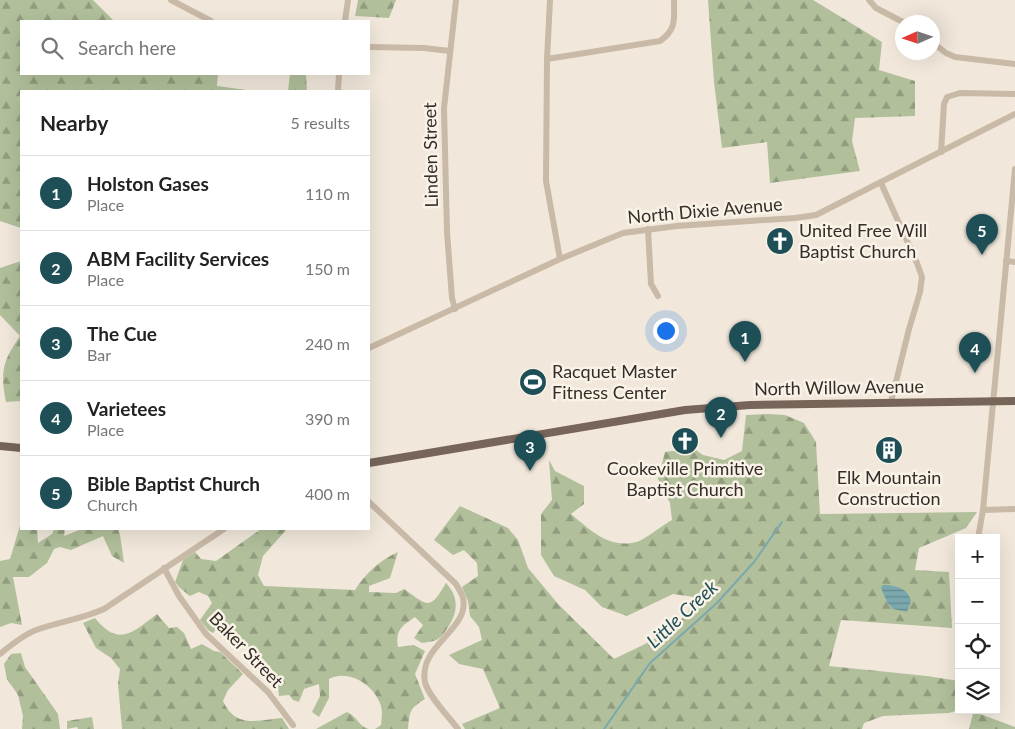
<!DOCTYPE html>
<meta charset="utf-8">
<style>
:root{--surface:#fff;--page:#f6f6f6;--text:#222;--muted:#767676;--line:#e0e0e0;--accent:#1e4f56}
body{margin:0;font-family:Lato,sans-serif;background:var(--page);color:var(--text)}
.controls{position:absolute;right:15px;bottom:15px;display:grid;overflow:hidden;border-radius:0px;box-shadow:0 5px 20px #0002}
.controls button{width:45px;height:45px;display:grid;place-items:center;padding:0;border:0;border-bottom:1px solid var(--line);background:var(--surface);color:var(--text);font:25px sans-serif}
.compass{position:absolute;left:895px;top:15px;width:45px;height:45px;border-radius:50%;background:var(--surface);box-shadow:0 5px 20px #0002;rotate:267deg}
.you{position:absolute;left:665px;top:330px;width:18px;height:18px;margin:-12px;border:4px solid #fff;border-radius:50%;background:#1a73e8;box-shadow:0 0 0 8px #1a73e833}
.badge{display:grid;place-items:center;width:32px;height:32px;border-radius:50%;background:var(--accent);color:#fff;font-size:16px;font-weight:700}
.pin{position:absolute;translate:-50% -41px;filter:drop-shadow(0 1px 2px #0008)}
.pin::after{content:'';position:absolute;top:26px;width:18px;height:15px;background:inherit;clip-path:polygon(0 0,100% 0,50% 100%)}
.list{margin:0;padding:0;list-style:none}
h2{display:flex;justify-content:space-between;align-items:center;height:65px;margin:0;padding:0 20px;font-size:21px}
h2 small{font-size:16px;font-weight:400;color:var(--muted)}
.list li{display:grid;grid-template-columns:32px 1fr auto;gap:15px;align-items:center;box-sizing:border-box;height:75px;padding:0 20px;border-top:1px solid var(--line)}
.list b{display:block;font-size:19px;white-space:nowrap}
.list p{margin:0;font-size:16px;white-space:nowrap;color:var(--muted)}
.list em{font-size:16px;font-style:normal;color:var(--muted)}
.icon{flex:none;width:28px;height:28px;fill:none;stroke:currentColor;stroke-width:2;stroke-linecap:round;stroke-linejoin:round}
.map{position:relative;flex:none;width:1015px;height:729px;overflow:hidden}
.search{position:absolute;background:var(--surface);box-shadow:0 5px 20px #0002;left:20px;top:20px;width:350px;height:55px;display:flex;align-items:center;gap:12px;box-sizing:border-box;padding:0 18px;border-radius:0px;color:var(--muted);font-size:19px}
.panel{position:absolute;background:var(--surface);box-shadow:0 5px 20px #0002;left:20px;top:90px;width:350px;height:440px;border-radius:0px}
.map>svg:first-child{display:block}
</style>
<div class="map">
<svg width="1015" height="729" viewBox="0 0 1015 729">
<defs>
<pattern id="forest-firs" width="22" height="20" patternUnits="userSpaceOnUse" patternTransform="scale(1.25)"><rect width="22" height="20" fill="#b1c09b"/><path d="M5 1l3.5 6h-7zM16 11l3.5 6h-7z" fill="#919c7e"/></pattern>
<pattern id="water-rules" width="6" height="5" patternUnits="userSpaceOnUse" patternTransform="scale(1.25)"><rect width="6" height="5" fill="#7aa8ae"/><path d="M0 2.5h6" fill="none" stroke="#65898e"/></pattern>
</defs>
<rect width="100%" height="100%" fill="#f1e8db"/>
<g fill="url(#forest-firs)">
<polygon points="0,0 93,0 114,21 21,21 21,74 218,74 217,86 254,91 21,91 21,228 0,221"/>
<polygon points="358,0 396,0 389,18 355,16"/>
<polygon points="708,0 813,0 882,42 879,70 915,81 915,116 855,118 852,141 860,171 770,183 767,142 722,148 714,82"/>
<polygon points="290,74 306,74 307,91 288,91"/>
<path d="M21,261v140l-15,1c-6,-32 -3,-41 14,-66l-20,-21v-47z"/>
<path d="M768,414l17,1 19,8 12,19 4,72 157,-2 -11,16 -47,20 -4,22 34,2 3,56 -111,-8 -12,46 98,10 32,5v29l-10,3 -66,3 -19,7 -2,6h-397l-3,-5 38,-16 -17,-39 -24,-5 -10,-9 33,-15 -3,-13 -9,-11 -2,-15 -6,-14 16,-11 -1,-13 -13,-13 -11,5 -19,-15 26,-34 48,22 10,12 10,28 30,36 56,55c23,-11 77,-34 80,-62l-21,-3 -46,22 -25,-9 -17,-17 -31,-14 -13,-21v-41l11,-14 -3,-40 6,11 29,15v18l-13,10c19,16 38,35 65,28 7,-1 28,-18 36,-22l-2,-17 -12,-24 7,-27 28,-4 10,7 21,5 18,-9 4,-36z"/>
<polygon points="21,522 21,529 37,529 38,543 52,534 54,529 65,529 64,536 82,529 118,529 120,535 124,563 112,556 103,536 71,550 60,547 54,549 47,563 29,577 13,577 22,625 11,623 0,627 0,561 10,559"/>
<path d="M261,529h26l-24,27 -5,19 6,11 91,4c10,-16 25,-30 43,-38l-8,26 -21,8v6l27,1 8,-4c25,18 26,21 42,-6 14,15 12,31 0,47 -2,3 -5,7 -8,9 -4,3 -12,3 -16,4l-8,-5 9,-13 -8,-8c-13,9 -20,13 -17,30l16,-2 11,6 -10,23 10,25c-16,10 -15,12 -17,30h-33l6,-4c1,-8 2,-17 -2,-24 -8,-18 -32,-32 -50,-22v19l-10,19 -7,-5 8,-16 -1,-12 -15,5 -5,13 -6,-2 -4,-5 -10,1 -2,-20 -11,-14 -13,-13 -20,-7 -1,-12 -10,-7 -9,10 -5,-3 -8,-10 12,-17 -4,-7 -9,-4 -9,4 -10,-8 -5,-6 8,-22 12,-8 6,7 15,2z"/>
<path d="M157,614l12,14 8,-1 7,6 7,16 11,-5 12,7 6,1 23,22 -15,16 -5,11c13,28 34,19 59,17l7,11h-167l-4,-45 2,-15 -9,-11 -15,-10 -13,-25 12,-5c24,30 38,14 62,-4z"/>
<polygon points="21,653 25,667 58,714 60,729 22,729 23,716 18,695 7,679 4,664 11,654"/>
<polygon points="974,710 980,710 980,714 1015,727 1015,729 969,729"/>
<path d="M347,712c12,6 10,13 22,17h-53z"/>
<polygon points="92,717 94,729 78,729 77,727 67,729 67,721"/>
</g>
<path fill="url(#water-rules)" d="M883,585c12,0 25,3 28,16l-4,11 -14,-3 -6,-7 -6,-14z"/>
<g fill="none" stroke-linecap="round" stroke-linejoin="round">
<polyline stroke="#7aa8ae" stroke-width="2" points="604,729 650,663 717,603 754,562 782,522"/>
<g stroke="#c9b9a7" stroke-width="6">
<polyline points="171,0 211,21"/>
<path d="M550,0l-3,59 113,-18c17,-12 14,-22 14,-41"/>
<polyline points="869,0 876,8 903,22"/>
<polyline points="345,21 348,0"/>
<polyline points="932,42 946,53 955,57 1015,64"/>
<polyline points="369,47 424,48 450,51"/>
<polyline points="547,59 546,181 560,259"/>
<polyline points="338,91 339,74"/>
<polyline points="941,152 944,104 947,97 960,93 1015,94"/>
<polyline points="881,183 917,263 922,277 920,292 909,329 891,402"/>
<polyline points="648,229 651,284 658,296"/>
<polyline points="1006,261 1015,262"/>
<polyline points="455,309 452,298 447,232 444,108 456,0"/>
<polyline points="369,348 560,259 623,233 677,226 795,218 816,215 1015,114"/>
<path d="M369,502l87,82c2,4 6,9 7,14 7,32 -45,47 -38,84 3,14 24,35 33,47"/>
<polyline points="983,510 1015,509"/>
<polyline points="978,538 983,510 1015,169"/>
<polyline points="164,568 179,596 206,634 268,692 293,725"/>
<path d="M0,654c11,-9 23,-19 36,-24 22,-8 46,-11 68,-21l120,-80"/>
</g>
<g stroke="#776559" stroke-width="8">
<polyline points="0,446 21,448"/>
<polyline points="369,463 685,410 750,405 1015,401"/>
</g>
</g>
<defs>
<g id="church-disc" transform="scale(1.4375)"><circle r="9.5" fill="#1e4f56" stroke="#f9f2e7"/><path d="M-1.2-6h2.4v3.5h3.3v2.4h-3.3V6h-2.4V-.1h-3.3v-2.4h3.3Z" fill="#fff"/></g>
<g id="stadium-disc" transform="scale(1.4375)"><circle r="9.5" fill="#1e4f56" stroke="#f9f2e7"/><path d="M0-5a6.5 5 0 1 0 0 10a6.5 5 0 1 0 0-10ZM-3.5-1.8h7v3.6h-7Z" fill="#fff"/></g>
<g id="building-disc" transform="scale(1.4375)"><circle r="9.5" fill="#1e4f56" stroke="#f9f2e7"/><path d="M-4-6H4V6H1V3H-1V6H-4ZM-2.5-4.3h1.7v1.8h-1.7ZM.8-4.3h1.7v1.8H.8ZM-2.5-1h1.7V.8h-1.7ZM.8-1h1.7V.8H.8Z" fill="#fff"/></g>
</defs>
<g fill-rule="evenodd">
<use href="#church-disc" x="780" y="241"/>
<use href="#stadium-disc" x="533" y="382"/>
<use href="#church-disc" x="685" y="441"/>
<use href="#building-disc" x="889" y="450"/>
</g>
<g text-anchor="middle" stroke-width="5" stroke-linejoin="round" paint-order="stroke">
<g font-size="18" fill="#352d27" stroke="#f9f2e7">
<text transform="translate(431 155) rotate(-91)" y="6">Linden Street</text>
<text transform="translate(705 211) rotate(-5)" y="6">North Dixie Avenue</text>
<text transform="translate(839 388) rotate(-1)" y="6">North Willow Avenue</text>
<text transform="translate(246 650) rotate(46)" y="6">Baker Street</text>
</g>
<g font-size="18" fill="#352d27" stroke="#f9f2e7" text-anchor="start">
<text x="799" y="237">United Free Will<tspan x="799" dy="21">Baptist Church</tspan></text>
<text x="552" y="378">Racquet Master<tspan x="552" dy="21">Fitness Center</tspan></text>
<text x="685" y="475" text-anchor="middle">Cookeville Primitive<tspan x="685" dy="21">Baptist Church</tspan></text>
<text x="889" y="484" text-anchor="middle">Elk Mountain<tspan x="889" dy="21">Construction</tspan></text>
</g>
<g font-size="19" font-style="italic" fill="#1e4f56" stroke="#f9f2e7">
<text transform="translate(682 614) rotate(-43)" y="7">Little Creek</text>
</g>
</g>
</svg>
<div class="controls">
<button>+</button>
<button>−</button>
<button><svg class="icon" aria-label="locate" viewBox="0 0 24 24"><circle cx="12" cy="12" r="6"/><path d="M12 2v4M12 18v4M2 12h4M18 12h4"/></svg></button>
<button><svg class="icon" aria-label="layers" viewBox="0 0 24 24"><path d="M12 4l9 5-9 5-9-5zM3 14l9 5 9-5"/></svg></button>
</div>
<svg class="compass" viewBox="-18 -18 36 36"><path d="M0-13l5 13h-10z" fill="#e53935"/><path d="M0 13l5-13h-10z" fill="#767676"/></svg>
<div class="you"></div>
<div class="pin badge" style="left:745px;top:362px">1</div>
<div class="pin badge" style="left:721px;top:438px">2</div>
<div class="pin badge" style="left:530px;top:471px">3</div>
<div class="pin badge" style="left:975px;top:373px">4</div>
<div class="pin badge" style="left:982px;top:255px">5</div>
<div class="search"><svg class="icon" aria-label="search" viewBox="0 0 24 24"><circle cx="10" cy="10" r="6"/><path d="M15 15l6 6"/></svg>Search here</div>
<section class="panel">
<h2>Nearby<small>5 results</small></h2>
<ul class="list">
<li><span class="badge">1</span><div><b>Holston Gases</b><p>Place</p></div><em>110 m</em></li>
<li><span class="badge">2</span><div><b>ABM Facility Services</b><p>Place</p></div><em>150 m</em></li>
<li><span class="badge">3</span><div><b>The Cue</b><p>Bar</p></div><em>240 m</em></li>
<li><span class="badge">4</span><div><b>Varietees</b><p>Place</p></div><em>390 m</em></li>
<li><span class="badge">5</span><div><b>Bible Baptist Church</b><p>Church</p></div><em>400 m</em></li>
</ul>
</section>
</div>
